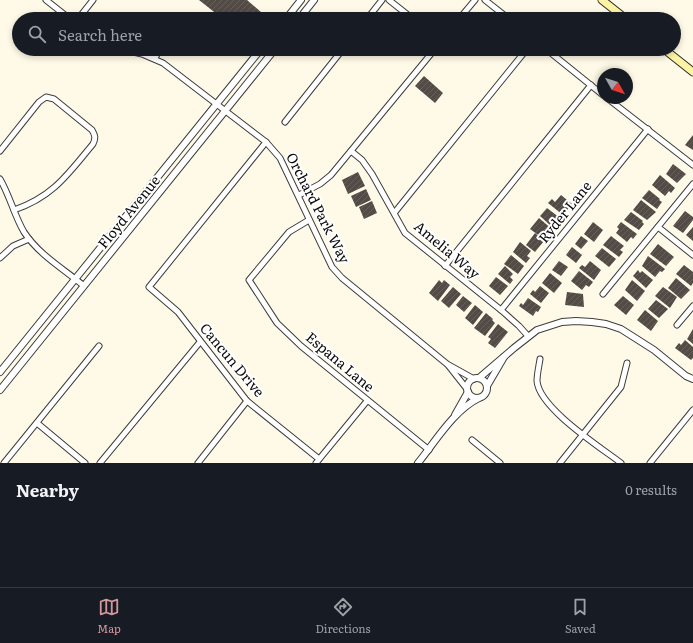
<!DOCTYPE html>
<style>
:root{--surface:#171b24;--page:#20242c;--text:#f1f3f6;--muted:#9ea1a6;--line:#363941;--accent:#d6979b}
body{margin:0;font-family:Literata,serif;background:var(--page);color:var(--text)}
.compass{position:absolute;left:597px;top:68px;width:36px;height:36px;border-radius:50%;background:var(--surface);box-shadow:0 2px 6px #0003;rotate:129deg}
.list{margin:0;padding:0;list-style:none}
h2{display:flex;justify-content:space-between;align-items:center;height:52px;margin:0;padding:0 16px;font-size:17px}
h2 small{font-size:13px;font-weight:400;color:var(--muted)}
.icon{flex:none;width:22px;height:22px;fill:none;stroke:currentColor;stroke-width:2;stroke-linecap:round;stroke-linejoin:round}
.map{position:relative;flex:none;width:693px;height:463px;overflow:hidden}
.search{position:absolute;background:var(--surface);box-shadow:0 2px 6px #0003;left:12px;right:12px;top:12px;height:44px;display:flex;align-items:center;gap:10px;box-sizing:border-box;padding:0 14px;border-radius:22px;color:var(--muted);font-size:15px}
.sheet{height:124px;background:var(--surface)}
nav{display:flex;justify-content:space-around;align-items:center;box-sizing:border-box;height:56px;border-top:1px solid var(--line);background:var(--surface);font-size:11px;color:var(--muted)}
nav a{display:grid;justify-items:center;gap:2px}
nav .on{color:var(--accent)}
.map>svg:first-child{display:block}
</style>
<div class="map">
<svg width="693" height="463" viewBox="0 0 693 463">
<defs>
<pattern id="building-hatch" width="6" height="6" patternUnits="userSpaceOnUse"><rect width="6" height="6" fill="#524b46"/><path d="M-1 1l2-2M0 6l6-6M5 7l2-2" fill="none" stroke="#66605c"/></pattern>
</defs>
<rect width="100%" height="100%" fill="#fffae7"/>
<g fill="url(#building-hatch)">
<polygon points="199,0 247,0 261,12 256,19 223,19"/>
<polygon points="424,76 443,93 435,103 415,86"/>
<polygon points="693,135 693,150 685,145"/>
<polygon points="673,164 686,174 677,183 666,174"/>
<polygon points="358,172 365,186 348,194 342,180"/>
<polygon points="660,175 675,188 671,193 669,191 665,196 652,185"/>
<polygon points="366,189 371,200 356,207 351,196"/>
<polygon points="649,190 660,199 659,200 662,202 657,209 642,198"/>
<polygon points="561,195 572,204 563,215 548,203 552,199 555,202"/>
<polygon points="641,200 656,212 647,220 633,210"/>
<polygon points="372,201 377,213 364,219 359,207"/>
<polygon points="547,208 560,218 555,225 553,223 551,226 540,216"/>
<polygon points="685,211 693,217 693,220 683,233 673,226"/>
<polygon points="631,212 643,221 642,222 644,224 639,230 624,220"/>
<polygon points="539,218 553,230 545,240 530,229"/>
<polygon points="593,222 603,230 594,242 584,234"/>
<polygon points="621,222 637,234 633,239 631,237 627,242 616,233 619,229 617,227"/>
<polygon points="693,227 693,241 686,235"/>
<polygon points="535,233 544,241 535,252 526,245"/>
<polygon points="581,236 588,241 581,249 575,244"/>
<polygon points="611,236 624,246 620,250 623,252 619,257 603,245"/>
<polygon points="520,242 531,251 527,256 530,258 526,263 513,252"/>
<polygon points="658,244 674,257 666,266 650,254"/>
<polygon points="572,247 582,255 576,263 566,255"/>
<polygon points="602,248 616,259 610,266 609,267 595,256"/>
<polygon points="511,255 524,266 518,274 504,264"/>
<polygon points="648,256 665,269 662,272 660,271 655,277 642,266"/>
<polygon points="559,261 568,267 561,276 552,270"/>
<polygon points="590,261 601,270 594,280 579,268 582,265 585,267"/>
<polygon points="684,265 693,272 693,283 691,286 676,274"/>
<polygon points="505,266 513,274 510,277 513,280 510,284 498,274"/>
<polygon points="638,270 640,273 642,271 653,280 646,288 633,276"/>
<polygon points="579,271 593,282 589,287 586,285 582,290 571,281"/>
<polygon points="550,273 562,283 554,293 542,283"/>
<polygon points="496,277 508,286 500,295 489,286"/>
<polygon points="676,278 690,290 681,299 668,288"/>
<polygon points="439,280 442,283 444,280 450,285 438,301 429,293"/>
<polygon points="632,280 645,291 637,301 625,290"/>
<polygon points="540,286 549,293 541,303 530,294 533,290 535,292"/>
<polygon points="453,287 461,294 449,308 441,301"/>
<polygon points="663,287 677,297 670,308 655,296"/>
<polygon points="567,292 583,294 584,307 565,305"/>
<polygon points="463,296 472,303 464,312 456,305"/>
<polygon points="623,296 634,305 626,315 614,305"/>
<polygon points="528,298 541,307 538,312 536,311 533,316 519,306 521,303 523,305"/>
<polygon points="656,300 668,309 659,318 648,309"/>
<polygon points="475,305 483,312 473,325 465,318"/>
<polygon points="645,310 658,321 651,331 637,320"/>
<polygon points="486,313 493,319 492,320 495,323 485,336 474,328"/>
<polygon points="498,324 508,332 495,348 488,343 491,339 488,337"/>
<polygon points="693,329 693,344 687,339"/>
<polygon points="685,340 693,347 693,358 691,360 675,348 679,343 681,345"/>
</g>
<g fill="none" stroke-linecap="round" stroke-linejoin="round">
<g stroke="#3d3d3d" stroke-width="7">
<g id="minor">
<polyline points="46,0 70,19"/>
<polyline points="389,0 413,19"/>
<polyline points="485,0 509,19"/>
<polyline points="78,19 93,0"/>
<polyline points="367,19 382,0"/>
<polyline points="459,19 475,0"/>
<polyline points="120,49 142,54 163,63 266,142 280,158 332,267 342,278 447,364 474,379"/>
<polyline points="546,49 603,95"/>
<polyline points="155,58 160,49"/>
<polyline points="607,98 693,165"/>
<polyline points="285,122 343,49"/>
<polyline points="266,142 149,287 178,312 247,401 319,459"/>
<path d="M0,151l39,-49 7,-5 8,2 38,31c3,5 4,8 1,14 -25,30 -40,53 -79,66"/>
<polyline points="351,151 362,160 372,174 405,233 501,310 519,326 528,336"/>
<path d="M0,179c10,17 14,36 24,53 15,23 40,37 60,54"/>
<polyline points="299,195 320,184 331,175 435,49"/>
<polyline points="395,212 527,49"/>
<polyline points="309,220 289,232 249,280 277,323 301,346 429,450"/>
<polyline points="658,227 693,255"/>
<polyline points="0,258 13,246 29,239"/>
<polyline points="445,266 591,85"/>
<polyline points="603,294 693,184"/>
<polyline points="501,310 648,129"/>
<polyline points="677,325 693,306"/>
<path d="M540,359c-1,7 -3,15 -3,22 2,27 63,66 84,82"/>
<polyline points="448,365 467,389"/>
<polyline points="37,423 85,463"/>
<polyline points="472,440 500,463"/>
<polyline points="4,463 99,346"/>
<polyline points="100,463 200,342"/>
<polyline points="198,463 247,401"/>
<polyline points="316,463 367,401"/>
<polyline points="560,463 621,387 627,363"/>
<polyline points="650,463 693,410"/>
</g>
</g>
<g stroke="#3d3d3d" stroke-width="8">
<g id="tertiary">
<polyline points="286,19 301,0"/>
<polyline points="299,19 314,0"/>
<polyline points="0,372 261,49"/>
<circle cx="477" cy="388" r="10"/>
<polyline points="479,378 514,348 537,330 562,322 576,321 592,322 606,324 621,329 654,350 686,376 693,379"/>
<polyline points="487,386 504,357"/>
<polyline points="0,390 275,49"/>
<polyline points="455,415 468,392"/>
<path d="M418,463c17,-21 36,-53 61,-65"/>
</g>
</g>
<g stroke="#2c2c2c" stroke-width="9">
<g id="secondary">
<polyline points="602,0 626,19"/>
<polyline points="664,49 693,72"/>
</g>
</g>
<use href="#minor" stroke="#fff" stroke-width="5"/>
<use href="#tertiary" stroke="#fff" stroke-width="6"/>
<use href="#secondary" stroke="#fdf4a3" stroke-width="7"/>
</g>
<g text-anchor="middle" stroke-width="4" stroke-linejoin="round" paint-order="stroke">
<g font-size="14" fill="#0a0a0a" stroke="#fff">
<text transform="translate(318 208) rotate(63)" y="5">Orchard Park Way</text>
<text transform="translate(129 212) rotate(-51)" y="5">Floyd Avenue</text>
<text transform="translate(565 212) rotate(-51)" y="5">Ryder Lane</text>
<text transform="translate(447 250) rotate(40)" y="5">Amelia Way</text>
<text transform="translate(232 360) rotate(50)" y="5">Cancun Drive</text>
<text transform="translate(340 362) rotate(40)" y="5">Espana Lane</text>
</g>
</g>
</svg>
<svg class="compass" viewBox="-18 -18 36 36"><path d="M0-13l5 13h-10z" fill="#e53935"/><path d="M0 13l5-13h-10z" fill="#9ea1a6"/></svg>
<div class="search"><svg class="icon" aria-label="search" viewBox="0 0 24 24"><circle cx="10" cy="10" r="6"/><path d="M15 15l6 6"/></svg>Search here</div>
</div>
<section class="sheet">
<h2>Nearby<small>0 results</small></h2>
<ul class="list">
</ul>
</section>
<nav>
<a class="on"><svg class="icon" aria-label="map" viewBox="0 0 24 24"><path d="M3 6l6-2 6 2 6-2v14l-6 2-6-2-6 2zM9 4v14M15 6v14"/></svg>Map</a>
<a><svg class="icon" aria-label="directions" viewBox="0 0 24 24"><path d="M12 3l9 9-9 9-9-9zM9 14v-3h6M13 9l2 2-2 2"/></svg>Directions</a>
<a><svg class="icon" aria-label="saved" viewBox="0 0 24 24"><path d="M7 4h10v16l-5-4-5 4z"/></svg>Saved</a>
</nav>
